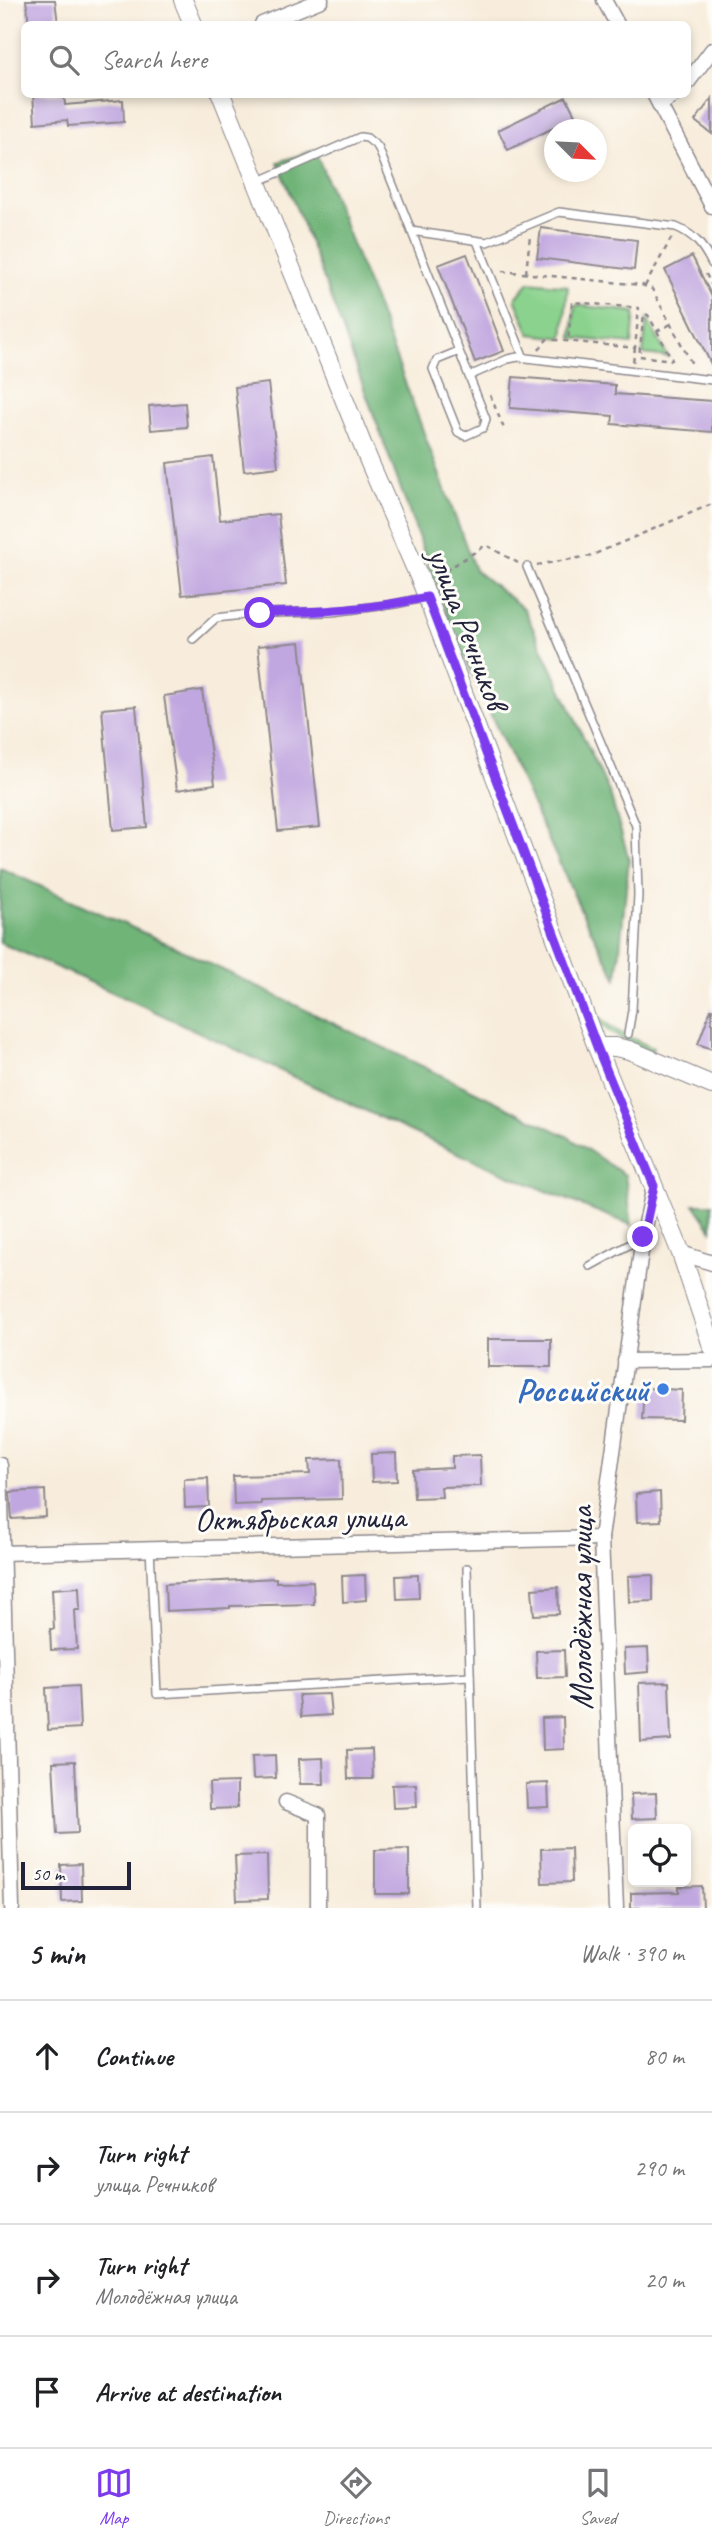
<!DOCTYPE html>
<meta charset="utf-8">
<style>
:root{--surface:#fff;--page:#f6f6f6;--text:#202124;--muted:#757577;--line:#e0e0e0;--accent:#7c3aed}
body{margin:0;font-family:Caveat,sans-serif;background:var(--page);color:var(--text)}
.controls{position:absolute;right:21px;bottom:21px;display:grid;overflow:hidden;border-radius:10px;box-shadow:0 4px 10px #0003}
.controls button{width:63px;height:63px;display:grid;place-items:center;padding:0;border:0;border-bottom:2px solid var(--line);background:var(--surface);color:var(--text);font:35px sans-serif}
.compass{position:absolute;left:544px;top:119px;width:63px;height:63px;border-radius:50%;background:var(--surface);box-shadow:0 4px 10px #0003;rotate:114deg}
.scale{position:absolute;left:21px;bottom:18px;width:110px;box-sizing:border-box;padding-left:7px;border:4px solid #22223b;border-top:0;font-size:19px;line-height:24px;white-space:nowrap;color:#22223b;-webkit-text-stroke:5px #fdfcf7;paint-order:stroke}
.stop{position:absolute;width:21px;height:21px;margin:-16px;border:5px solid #7c3aed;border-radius:50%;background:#fff}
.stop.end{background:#7c3aed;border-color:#fff;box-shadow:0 2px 7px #0008}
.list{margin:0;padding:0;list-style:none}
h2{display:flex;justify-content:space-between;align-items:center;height:91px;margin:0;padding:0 28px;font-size:30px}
h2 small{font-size:23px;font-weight:400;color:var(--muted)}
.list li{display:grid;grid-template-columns:46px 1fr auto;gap:21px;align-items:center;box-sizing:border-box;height:112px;padding:0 28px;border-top:2px solid var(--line)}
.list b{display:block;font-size:26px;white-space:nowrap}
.list p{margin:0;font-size:23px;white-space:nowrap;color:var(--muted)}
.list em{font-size:23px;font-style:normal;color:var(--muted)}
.icon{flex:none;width:38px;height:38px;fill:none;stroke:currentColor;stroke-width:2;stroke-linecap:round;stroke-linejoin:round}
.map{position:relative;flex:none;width:712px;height:1908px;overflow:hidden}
.search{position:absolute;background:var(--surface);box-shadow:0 4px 10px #0003;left:21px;right:21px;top:21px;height:77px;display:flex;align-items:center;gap:18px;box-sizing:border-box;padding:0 24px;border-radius:10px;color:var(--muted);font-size:26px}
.sheet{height:539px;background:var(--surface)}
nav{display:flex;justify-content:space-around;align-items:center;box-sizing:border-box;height:98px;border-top:2px solid var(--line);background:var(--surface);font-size:19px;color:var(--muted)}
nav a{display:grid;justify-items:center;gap:4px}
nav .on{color:var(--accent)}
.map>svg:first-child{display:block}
</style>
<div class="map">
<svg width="712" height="1908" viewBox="0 0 712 1908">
<rect width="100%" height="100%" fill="#fdfcf7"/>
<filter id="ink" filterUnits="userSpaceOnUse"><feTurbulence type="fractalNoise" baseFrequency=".0143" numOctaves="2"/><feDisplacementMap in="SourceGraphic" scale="14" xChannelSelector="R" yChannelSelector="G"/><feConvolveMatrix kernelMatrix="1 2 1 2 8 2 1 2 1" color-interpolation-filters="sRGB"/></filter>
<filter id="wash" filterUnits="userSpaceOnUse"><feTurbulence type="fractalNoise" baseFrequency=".00686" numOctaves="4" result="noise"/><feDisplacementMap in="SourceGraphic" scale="28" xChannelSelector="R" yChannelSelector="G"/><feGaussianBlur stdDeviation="1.57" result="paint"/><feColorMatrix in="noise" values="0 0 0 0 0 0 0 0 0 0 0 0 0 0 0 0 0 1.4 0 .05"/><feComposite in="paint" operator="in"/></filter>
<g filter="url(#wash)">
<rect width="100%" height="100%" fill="#f8eddc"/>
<g fill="#8ad28d" stroke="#567a64" stroke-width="2">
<polygon points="529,282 568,286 563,338 530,334 515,299"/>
<polygon points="575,305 635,312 632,344 572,338"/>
<polygon points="647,319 668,357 643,354"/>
<path d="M592,1006c13,24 38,31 61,42l-2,4c-27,-12 -46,-17 -63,-44z"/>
</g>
<g fill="#6fb478" stroke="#486b5a" stroke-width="2">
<polygon points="315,150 377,307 475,570 524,609 610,794 629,859 617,979 586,921 455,637 320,268 278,162"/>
<path d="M0,868l173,78 394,190 58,39 7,50c-216,-81 -419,-193 -632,-282z"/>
<polygon points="694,1204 712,1204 712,1230"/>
</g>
<g id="blocks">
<g fill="#c1a7e0">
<polygon points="26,0 55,0 58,24 29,24"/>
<polygon points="33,94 64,94 65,105 123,100 124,122 68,126 67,120 35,123"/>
<polygon points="566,97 576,117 508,150 498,130"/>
<polygon points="712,98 712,134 695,121"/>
<polygon points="541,228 637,240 634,270 537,258"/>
<polygon points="467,254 504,351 475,362 438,265"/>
<polygon points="692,256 712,297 712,366 665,270"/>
<polygon points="513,377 615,385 615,394 712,401 712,432 612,424 613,416 510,408"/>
<polygon points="268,383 278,467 244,471 235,387"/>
<polygon points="185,403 187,427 151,430 149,406"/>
<polygon points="213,457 220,520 278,514 286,585 182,595 167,463"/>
<polygon points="300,642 320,827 278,831 258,646"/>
<polygon points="202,690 215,784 177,790 164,696"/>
<polygon points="136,706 147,827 113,830 102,709"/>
<polygon points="711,1009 712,1009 712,1049 698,1044"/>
<rect x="488" y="1339" width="63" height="28"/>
<polygon points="644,1388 682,1390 681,1420 642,1419"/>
<polygon points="396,1453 397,1481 372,1482 371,1454"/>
<polygon points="480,1455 481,1486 441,1487 442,1497 414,1498 413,1470 452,1468 452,1456"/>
<polygon points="341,1459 342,1499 261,1501 261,1504 234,1505 233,1476 310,1474 309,1460"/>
<polygon points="208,1478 209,1507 185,1508 184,1479"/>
<polygon points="45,1490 46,1517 12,1519 10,1492"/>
<polygon points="660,1492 661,1521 637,1522 636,1494"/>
<polygon points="365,1575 366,1600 343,1602 342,1576"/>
<polygon points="418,1575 419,1598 397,1599 396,1576"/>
<polygon points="653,1575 653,1601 629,1602 628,1576"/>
<polygon points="276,1578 276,1582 313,1581 314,1604 230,1606 230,1608 166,1611 165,1584"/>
<polygon points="79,1587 80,1610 75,1610 77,1649 51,1650 50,1629 54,1629 52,1589"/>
<polygon points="558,1587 559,1614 534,1615 532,1589"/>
<polygon points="648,1648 649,1672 625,1674 624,1649"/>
<polygon points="564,1650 565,1677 537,1678 536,1651"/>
<polygon points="669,1682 671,1740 641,1742 639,1683"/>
<polygon points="78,1686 80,1728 48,1730 46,1688"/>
<polygon points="329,1694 331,1715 301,1717 299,1695"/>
<polygon points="563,1717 564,1749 543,1750 542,1718"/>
<polygon points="372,1749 373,1779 348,1779 347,1750"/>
<polygon points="275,1755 276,1778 253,1779 252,1756"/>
<polygon points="323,1758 324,1784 300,1784 299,1759"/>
<polygon points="75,1761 78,1833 57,1834 53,1762"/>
<polygon points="237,1782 237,1808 210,1809 209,1783"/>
<polygon points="548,1783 549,1807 527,1808 526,1784"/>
<polygon points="416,1784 417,1807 393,1808 392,1785"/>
<polygon points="656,1793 657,1818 632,1819 631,1794"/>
<polygon points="571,1848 572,1882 542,1883 541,1849"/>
<polygon points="409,1849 409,1894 375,1894 375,1850"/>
<polygon points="267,1855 268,1899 237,1900 235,1856"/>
<polygon points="81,1864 82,1901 62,1902 61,1865"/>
<polygon points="702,1886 703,1908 631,1908 631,1893 679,1892 679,1887"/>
</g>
</g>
</g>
<g filter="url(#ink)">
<use href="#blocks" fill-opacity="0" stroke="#8d888c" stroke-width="2"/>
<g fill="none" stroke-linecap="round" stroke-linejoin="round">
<g stroke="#8d888c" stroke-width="10">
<g id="service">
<polyline points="257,182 360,137 367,138 378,147 486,419 483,428 465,436 458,432 433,369 437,360 459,351"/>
<path d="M411,231l76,11 72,-30 117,15c19,8 27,19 36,37"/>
<polyline points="477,241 524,358"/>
<polyline points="469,376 508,359 518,357 712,380"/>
<polyline points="527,567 636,826 638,895 632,1010 628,1034"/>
<polyline points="193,639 216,618 260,613 332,612 395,604 427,597"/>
<polyline points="590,1266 643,1237"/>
<polyline points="150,1548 157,1694 470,1676"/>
<polyline points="467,1568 477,1908"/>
</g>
</g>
<g stroke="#8d888c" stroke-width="17">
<g id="minor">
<polyline points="604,0 617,24"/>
<polyline points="262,24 321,0"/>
<polyline points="688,82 712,50"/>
<polyline points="654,94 712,206"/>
<polyline points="660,105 675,94"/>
<polyline points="681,1253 712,1263"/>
<polyline points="625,1361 712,1360"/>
<polyline points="0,1465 12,1908"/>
<polyline points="0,1553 601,1538"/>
<polyline points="286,1802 318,1815 318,1908"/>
<polyline points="616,1908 601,1538 643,1237 654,1186"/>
</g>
</g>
<g stroke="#8d888c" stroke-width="20">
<g id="tertiary">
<polyline points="183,0 193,24"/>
<polyline points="221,94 369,461 423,586 597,1047 681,1253 712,1346"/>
<polyline points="597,1047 615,1047 629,1050 712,1085"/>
</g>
</g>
<g stroke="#8d888c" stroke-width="2.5" stroke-dasharray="5 5" stroke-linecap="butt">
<polyline points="502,271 642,285 652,289 693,366"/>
<polyline points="526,273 530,236"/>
<polyline points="706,274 712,286"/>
<polyline points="645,286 672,237"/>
<polyline points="657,331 672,360 639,356 644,314 648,315 657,331 671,324"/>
<polyline points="539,350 547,339 635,348 639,308 572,302 568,341"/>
<polyline points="633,362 635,348"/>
<polyline points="490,395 505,431"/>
<polyline points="537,565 590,556 712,504"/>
<polyline points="437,576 486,545 518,563"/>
</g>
<use href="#service" stroke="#fff" stroke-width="7"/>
<use href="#minor" stroke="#fff" stroke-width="14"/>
<use href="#tertiary" stroke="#fff" stroke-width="18"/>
</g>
</g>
<g fill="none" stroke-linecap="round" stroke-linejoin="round" filter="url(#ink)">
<path stroke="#7c3aed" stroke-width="9" d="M260,613c57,-1 112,-3 167,-16l170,450 57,139 -11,51"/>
</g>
<circle fill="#3f7fe0" stroke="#fdfcf7" stroke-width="2.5" cx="663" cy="1389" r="7"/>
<g text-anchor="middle" stroke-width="6" stroke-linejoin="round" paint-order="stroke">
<g font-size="33" fill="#22223b" stroke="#fdfcf7">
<text transform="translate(469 628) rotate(69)" y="12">улица Речников</text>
<text transform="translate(300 1517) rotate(-1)" y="12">Октябрьская улица</text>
<text transform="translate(580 1608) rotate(-90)" y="12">Молодёжная улица</text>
</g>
<g font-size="33" font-weight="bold" fill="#366cbe" stroke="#fdfcf7" text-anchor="end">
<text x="649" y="1401">Российский</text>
</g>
</g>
</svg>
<div class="controls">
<button><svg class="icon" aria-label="locate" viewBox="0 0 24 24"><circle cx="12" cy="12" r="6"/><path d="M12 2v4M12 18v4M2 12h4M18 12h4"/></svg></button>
</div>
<svg class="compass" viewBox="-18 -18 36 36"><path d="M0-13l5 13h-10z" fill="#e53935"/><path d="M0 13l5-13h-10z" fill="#757577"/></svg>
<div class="scale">50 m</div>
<div class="stop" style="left:260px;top:613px"></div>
<div class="stop end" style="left:643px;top:1237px"></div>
<div class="search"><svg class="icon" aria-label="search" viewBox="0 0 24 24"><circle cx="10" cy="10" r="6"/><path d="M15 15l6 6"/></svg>Search here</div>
</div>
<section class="sheet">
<h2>5 min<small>Walk · 390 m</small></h2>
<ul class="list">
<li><svg class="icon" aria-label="ahead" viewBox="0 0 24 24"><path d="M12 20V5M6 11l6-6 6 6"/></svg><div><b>Continue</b></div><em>80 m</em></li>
<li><svg class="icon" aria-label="right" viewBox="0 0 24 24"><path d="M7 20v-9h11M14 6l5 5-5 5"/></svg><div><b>Turn right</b><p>улица Речников</p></div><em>290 m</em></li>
<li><svg class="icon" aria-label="right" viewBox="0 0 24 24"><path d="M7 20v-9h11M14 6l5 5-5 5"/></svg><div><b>Turn right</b><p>Молодёжная улица</p></div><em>20 m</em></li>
<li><svg class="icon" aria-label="arrive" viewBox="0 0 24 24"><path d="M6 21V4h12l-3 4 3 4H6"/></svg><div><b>Arrive at destination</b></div></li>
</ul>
</section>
<nav>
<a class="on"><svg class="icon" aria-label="map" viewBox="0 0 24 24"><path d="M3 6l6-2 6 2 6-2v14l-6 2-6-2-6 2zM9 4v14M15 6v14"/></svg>Map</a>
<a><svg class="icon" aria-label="directions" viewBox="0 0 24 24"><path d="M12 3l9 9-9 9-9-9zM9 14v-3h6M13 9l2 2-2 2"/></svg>Directions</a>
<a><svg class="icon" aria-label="saved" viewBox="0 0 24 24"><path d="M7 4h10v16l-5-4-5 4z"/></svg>Saved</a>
</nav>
